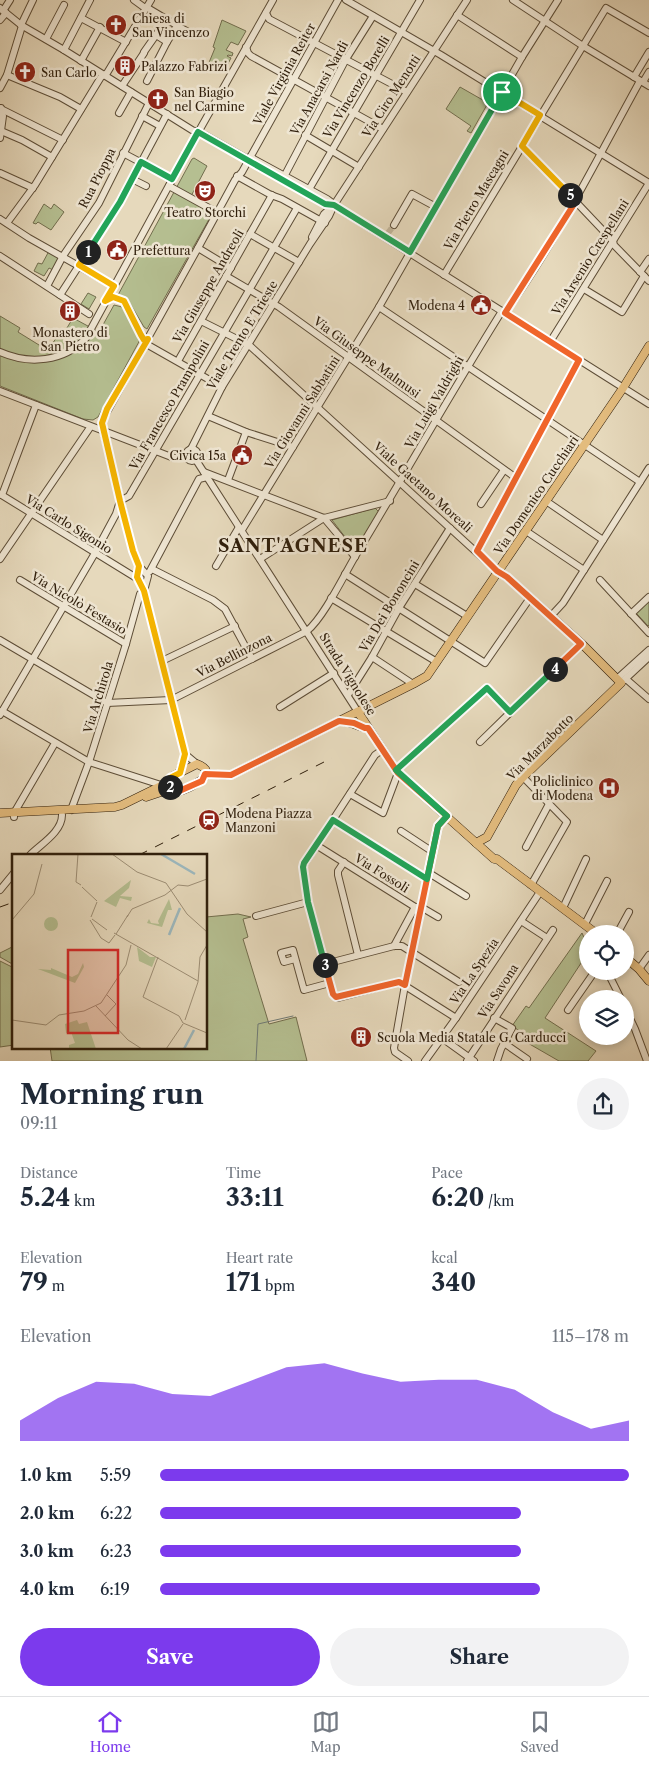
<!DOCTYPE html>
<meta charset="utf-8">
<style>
:root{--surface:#fff;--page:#f2f2f3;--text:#1f2937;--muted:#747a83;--line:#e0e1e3;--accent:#7c3aed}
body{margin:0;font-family:"Libre Caslon Text",serif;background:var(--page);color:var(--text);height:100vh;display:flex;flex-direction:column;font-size:19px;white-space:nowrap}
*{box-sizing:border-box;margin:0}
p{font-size:16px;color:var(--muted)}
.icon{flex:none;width:28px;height:28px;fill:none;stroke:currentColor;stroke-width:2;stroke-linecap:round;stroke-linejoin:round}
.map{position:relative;height:1061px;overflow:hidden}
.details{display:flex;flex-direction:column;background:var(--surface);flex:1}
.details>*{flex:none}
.controls{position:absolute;left:579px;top:925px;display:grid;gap:10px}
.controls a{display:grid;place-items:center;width:55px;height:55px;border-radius:50%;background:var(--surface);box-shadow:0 2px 8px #0003;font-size:25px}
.pin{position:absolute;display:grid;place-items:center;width:42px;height:42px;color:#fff;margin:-21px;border:2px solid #fff;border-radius:50%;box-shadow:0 1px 5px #0007}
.km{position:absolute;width:25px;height:25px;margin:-12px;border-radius:50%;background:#222;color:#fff;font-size:14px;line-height:25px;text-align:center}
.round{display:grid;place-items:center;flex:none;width:52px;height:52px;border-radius:26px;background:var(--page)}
.summary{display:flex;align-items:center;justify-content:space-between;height:85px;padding:0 20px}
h1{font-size:28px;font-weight:700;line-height:38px}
.stats{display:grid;grid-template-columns:repeat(3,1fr);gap:8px;height:85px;padding:5px 20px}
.stats div{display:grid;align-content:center}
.stats b{font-size:25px;font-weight:700}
.stats small{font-size:14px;font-weight:400}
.stats p{font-size:14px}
.chart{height:140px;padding:10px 20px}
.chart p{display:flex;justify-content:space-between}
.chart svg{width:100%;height:90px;margin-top:5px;fill:var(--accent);opacity:.7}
.button{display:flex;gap:10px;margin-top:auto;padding:10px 20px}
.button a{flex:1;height:58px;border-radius:30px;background:var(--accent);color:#fff;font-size:20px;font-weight:700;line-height:58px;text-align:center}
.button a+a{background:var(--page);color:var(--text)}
ul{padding:0 20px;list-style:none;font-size:16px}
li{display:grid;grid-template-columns:80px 60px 1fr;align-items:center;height:38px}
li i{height:12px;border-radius:6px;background:var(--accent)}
.dock{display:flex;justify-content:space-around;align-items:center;height:70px;border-top:1px solid var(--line);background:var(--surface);font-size:14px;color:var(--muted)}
.dock a{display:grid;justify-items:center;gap:2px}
.dock .on{color:var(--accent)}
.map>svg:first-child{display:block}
.green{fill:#b5bf91;stroke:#726e4e}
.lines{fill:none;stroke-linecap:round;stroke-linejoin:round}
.stream{stroke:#707a76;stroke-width:1}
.minor-tunnel{stroke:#c1b499;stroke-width:6;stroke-dasharray:6 3;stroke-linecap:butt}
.minor-casing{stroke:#5d4d37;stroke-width:8}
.major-casing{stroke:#2f1e0b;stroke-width:9}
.minor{stroke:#efe6d3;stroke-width:6}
.major{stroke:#e3bc7e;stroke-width:8}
.rail{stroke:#2f1e0b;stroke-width:1;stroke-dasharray:9 9;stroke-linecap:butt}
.split-1-casing{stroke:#fff;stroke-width:10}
.split-2-casing{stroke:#fff;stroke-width:10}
.split-3-casing{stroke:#fff;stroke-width:10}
.split-4-casing{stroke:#fff;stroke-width:10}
.split-5-casing{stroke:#fff;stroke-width:10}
.split-6-casing{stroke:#fff;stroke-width:10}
.split-1{stroke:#22a559;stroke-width:6}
.split-2{stroke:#f5b400;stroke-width:6}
.split-3{stroke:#f0652b;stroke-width:6}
.split-4{stroke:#22a559;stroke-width:6}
.split-5{stroke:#f0652b;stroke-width:6}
.split-6{stroke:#f5b400;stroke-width:6}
.labels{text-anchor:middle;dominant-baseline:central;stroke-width:5;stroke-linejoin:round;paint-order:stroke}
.poi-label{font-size:12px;fill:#2f1e0b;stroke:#efe6d3;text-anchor:start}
.street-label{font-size:12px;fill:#2f1e0b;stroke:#efe6d3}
.district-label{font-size:18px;font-weight:bold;letter-spacing:1px;fill:#2f1e0b;stroke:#efe6d3}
.inset-river{fill:none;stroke:#9cb7bd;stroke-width:2.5}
.inset-road{fill:none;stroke:#9d8e75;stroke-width:1}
.view{fill:#d62828;fill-opacity:0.15;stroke:#d62828;stroke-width:2.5}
.inset-edge{fill:none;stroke:#2f1e0b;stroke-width:2.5}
</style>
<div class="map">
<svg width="649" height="1061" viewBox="0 0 649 1061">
<rect width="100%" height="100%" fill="#e6d9bc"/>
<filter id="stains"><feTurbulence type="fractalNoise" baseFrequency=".004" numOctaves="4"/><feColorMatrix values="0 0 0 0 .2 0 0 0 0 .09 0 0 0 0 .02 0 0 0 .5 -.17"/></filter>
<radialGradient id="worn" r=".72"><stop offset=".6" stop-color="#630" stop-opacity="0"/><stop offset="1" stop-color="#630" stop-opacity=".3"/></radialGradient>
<g class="green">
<polygon points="222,20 246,31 238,45 231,42 226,50 233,53 232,56 228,55 227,56 231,58 224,71 220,69 219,71 208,65 215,48 213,47"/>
<polygon points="460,87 488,103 471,133 467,131 471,126 446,109"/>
<polygon points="194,158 207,166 190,198 212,212 212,214 147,329 144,327 128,300 118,295 192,159"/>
<polygon points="44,204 51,209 54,204 64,212 51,230 38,222 36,224 33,223"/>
<polygon points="49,251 60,257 53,270 49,268 44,276 34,271 38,263 42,264"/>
<polygon points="88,293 96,297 89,309 81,304"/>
<polygon points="114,305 122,307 138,335 141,338 98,417 93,420 83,419 0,386 0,316 20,328 18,332 39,345 41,342 50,347 59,334 62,336 73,318 99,332"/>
<polygon points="375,508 379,512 355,550 332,520"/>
<polygon points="649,600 649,625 648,626 636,613"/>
<polygon points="238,914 251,917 243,919 248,937 243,939 269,1024 296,1017 307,1061 52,1061 50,1047 206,1047 206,917"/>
<polygon points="582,933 587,944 587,954 545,1018 596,1051 588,1061 559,1061 526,1042 529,1037 512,1026 526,1006 529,1008"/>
<polygon points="14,946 14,965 0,957 0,953"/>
<polygon points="0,961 14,968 14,1045 0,1047"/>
</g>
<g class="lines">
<polyline class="stream" points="256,1061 258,1024 293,1016"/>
<polyline class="minor-tunnel" points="388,233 394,225"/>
<g class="minor-casing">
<g id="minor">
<polyline points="134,0 145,8"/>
<polyline points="346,0 441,55 649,183"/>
<polyline points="513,0 583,46 649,86"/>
<polyline points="146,7 188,32"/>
<polyline points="0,8 21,25 64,50 192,130 205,135 251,161"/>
<polyline points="3,11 10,0"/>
<polyline points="266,13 269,19 407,92"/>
<polyline points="457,15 522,57"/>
<polyline points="81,18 126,42"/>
<polyline points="166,19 156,35 167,42 177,26"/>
<polyline points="0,20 6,13"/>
<polyline points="21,25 33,0"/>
<polyline points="46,39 64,5"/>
<polyline points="246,47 248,53 251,56 383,129"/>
<polyline points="64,50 90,0"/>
<polyline points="144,52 156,35"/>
<polyline points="81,61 100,27"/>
<polyline points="7,75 60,97 81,109"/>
<polyline points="634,77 649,52"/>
<polyline points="147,81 167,42"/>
<polyline points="643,82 649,72"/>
<polyline points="122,86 144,53"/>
<polyline points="0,88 7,75 22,26"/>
<polyline points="1,109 63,140"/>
<polyline points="119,113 131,92"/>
<polyline points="142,116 160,126"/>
<polyline points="1,131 22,140 52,157"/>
<polyline points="305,135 359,167"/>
<polyline points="0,138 3,116 1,108"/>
<polyline points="522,145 613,241 614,245 649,281"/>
<polyline points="123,153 172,179"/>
<polyline points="250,157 327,199 343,211 649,404"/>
<polyline points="0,173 33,188"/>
<polyline points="286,173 346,59 373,16"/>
<polyline points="273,174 325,203 332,205"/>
<polyline points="237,176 271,195 282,199 325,223"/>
<polyline points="132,179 146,186"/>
<polyline points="169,186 218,213"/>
<polyline points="311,186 420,0"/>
<polyline points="0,219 29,238 114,286"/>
<polyline points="7,223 35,185 101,77 107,73 151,0"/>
<polyline points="394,225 412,194 436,207"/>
<polyline points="250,234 299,262"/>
<polyline points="312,237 324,214 333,206"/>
<polyline points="198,248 231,268"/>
<polyline points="0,256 89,314"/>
<polyline points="640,272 649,259"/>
<polyline points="444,275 606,8 649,33"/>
<polyline points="226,276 279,307 516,478"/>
<polyline points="47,286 63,256 99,203 149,103"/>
<polyline points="584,289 622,312 644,276"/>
<polyline points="60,295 120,202 167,114"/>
<polyline points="106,301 113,297 124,301 141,335 145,340 147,339"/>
<polyline points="379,307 640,482"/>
<path d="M 505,313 C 557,240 597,159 640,81"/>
<polyline points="201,321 249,345 497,571"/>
<polyline points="148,339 148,345 222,387"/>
<polyline points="550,342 649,183"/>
<path d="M 0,352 C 29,365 64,362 86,338 L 191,145 L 273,0"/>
<polyline points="178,361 272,195"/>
<polyline points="0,391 174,458 187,458"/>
<polyline points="208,416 246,432 293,447"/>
<polyline points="191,449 222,387 310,244 329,216 334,205 467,0"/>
<circle cx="192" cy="455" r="6"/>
<polyline points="196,460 358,712"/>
<polyline points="204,472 324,518"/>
<polyline points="228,480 246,432"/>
<polyline points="0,494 138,579"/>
<polyline points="2,495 36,405"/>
<polyline points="546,501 603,540"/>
<polyline points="481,504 504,470"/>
<polyline points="242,530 379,307 522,57 558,0"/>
<polyline points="526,531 584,570"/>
<polyline points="340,537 324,518 390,501"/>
<polyline points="344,543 355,557"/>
<polyline points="477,551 579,360"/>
<polyline points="0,559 89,429"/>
<polyline points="260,559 324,518"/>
<polyline points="139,566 137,577 144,591 185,754 179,773"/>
<polyline points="216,566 239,527"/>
<polyline points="152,569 213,600 225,609 252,659"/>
<polyline points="150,571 199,479 207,477"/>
<polyline points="345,574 485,663 530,598"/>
<polyline points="20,580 126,644"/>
<polyline points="600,580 649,633"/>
<polyline points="415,584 467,616"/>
<polyline points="144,591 148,576 139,566 133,551 103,430 103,419 198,248 235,180 242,172 338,0"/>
<polyline points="331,598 437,662"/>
<polyline points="631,614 649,597"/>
<polyline points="551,616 563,603 649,468"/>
<path d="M 0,640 L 107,703 L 171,700 L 307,631 C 324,617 344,575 356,555 C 405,474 452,391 502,311"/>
<polyline points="372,657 413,684"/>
<polyline points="162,661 235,626"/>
<polyline points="618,678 649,650"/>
<polyline points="626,679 649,699"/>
<polyline points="621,683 649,657"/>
<polyline points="348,695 372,657 399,608 450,528"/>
<polyline points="280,707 334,673"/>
<polyline points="2,711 89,762 161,785"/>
<polyline points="0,715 95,553 116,514 120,501 129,496 297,208"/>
<polyline points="480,742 581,643"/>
<polyline points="382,750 375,755 303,866 308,902 333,994 338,998 399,982 456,1018"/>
<polyline points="185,754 197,764"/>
<polyline points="396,770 487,688 510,712"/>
<polyline points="523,777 567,822 531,885"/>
<polyline points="350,794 383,813 398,773"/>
<polyline points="71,810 89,762 126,644 140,594 144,591"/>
<polyline points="14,817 14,813 55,743"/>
<polyline points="333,820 427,879"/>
<polyline points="401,831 433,852"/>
<polyline points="316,845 415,907 421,907 438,917"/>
<polyline points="526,847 549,804"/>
<path d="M 30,855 C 41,844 62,832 62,815"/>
<polyline points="344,862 338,871 338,875 358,955"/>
<polyline points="429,873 466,896"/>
<polyline points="0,890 14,873"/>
<polyline points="563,908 586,859"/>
<polyline points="256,916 308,902"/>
<polyline points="521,921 547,938"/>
<polyline points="585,924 607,881"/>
<polyline points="617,934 629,912"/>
<polyline points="394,946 415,907"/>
<polyline points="295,959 284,962 281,953 293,950 304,990 330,983"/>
<polyline points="325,964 394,946 402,946 459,982"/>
<polyline points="639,969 649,955"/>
<polyline points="607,971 621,999"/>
<polyline points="625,1008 635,1029 647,1061"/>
<polyline points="568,1010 595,971"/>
<polyline points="494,1018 512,1028 501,1049 497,1061"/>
<polyline points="442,1038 474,1061"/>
<polyline points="504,1043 527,1059"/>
<polyline points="408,1061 395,1052 394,1048 405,985 438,826 447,816"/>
<polyline points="425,1061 456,1018 540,892"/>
<polyline points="467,1061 553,930"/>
</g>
</g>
<g class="major-casing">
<g id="major">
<polyline points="358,712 398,773 494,859 497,859 597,934"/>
<path d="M 341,721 C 353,722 360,728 368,728"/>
<polyline points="205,774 231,775 413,684 427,676 623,388 649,346"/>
<polyline points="146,797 170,789"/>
<path d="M 0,813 L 115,807 L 122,805 L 169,782 L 173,776 L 197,764 C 223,774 187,789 177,792 L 172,790 L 169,782"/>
<polyline points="476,843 487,837 516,785 523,777 621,683 581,643 507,577 497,571"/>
<polyline points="625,957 639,969 649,981"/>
</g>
</g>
<use href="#minor" class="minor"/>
<use href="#major" class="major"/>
<g class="rail">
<polyline points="139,855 332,758"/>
<polyline points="0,907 14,902"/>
</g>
</g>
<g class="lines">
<g class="split-1-casing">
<polyline id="split-1" points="88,252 120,202 141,162 172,179 198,132 325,204 334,205 410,252 502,92"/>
</g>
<g class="split-2-casing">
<polyline id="split-2" points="88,252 79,265 114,286 105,301 113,297 124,301 141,335 144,340 148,339 107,409 102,423 120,501 133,551 139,566 137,577 144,591 185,754 180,773 170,778 170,787"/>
</g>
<g class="split-3-casing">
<polyline id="split-3" points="170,787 174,792 177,792 202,781 205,774 231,775 339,721 354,723 365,728 368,728 398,773 447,816 438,826 405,985 399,982 336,997 333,994 325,965"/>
</g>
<g class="split-4-casing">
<polyline id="split-4" points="325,965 308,902 303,867 304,863 333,820 427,879 438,826 447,816 396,770 487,688 510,712 555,669"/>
</g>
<g class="split-5-casing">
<polyline id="split-5" points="555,669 581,644 507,577 497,571 477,551 579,360 505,313 576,201 570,195"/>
</g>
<g class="split-6-casing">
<polyline id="split-6" points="502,92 540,115 522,146 570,195"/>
</g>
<use href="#split-1" class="split-1"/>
<use href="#split-2" class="split-2"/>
<use href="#split-3" class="split-3"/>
<use href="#split-4" class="split-4"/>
<use href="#split-5" class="split-5"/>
<use href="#split-6" class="split-6"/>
</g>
<defs>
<g id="church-disc" transform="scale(1.125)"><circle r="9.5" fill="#8f2418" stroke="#efe6d3"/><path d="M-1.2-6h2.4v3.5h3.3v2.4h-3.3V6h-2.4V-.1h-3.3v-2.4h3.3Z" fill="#fff"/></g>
<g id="building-disc" transform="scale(1.125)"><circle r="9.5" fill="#8f2418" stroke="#efe6d3"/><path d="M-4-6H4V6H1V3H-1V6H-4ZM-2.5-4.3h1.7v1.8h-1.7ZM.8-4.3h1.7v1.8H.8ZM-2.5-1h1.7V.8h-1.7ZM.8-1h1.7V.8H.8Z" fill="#fff"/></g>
<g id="theatre-disc" transform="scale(1.125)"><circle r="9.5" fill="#8f2418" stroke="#efe6d3"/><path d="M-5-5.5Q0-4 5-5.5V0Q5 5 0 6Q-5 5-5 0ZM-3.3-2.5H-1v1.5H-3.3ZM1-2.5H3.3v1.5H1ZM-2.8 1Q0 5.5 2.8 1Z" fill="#fff"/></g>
<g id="civic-disc" transform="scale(1.125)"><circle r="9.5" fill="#8f2418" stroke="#efe6d3"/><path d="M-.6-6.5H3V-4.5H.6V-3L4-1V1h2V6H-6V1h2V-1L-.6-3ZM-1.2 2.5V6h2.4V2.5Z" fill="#fff"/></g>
<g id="hospital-disc" transform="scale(1.125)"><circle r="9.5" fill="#8f2418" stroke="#efe6d3"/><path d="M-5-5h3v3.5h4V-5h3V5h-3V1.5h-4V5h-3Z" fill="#fff"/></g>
<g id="station-disc" transform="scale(1.125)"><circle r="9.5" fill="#8f2418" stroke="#efe6d3"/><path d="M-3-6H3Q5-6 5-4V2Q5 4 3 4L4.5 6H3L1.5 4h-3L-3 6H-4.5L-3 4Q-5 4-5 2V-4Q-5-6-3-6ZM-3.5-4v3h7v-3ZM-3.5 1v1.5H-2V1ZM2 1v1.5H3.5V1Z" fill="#fff"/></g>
</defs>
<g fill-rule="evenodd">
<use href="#church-disc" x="116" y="25"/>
<use href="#building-disc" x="125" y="66"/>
<use href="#church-disc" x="25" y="72"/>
<use href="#church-disc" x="158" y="99"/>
<use href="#theatre-disc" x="205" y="191"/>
<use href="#civic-disc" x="117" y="250"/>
<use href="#civic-disc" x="481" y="305"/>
<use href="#building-disc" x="70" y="311"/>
<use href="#civic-disc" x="242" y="455"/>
<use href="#hospital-disc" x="609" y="788"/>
<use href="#station-disc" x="209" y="820"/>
<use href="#building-disc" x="361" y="1037"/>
</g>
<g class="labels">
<g class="poi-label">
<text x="132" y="18">Chiesa di<tspan x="132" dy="14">San Vincenzo</tspan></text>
<text x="141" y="66">Palazzo Fabrizi</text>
<text x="41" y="72">San Carlo</text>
<text x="174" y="92">San Biagio<tspan x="174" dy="14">nel Carmine</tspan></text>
<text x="205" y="212" text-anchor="middle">Teatro Storchi</text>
<text x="133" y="250">Prefettura</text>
<text x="465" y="305" text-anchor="end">Modena 4</text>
<text x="70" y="332" text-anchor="middle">Monastero di<tspan x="70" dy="14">San Pietro</tspan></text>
<text x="226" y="455" text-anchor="end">Civica 15a</text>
<text x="593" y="781" text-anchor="end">Policlinico<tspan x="593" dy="14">di Modena</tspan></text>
<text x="225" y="813">Modena Piazza<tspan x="225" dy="14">Manzoni</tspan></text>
<text x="377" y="1037">Scuola Media Statale G. Carducci</text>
</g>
<g class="street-label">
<text transform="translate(284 74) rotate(-61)">Viale Virginia Reiter</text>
<text transform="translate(356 87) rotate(-59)">Via Vincenzo Borelli</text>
<text transform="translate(319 88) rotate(-61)">Via Anacarsi Nardi</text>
<text transform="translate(391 96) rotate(-57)">Via Ciro Menotti</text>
<text transform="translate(97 178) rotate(-63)">Rua Pioppa</text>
<text transform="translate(476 200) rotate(-59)">Via Pietro Mascagni</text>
<text transform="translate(590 257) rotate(-58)">Via Arsenio Crespellani</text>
<text transform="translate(208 286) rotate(-60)">Via Giuseppe Andreoli</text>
<text transform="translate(242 335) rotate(-59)">Viale Trento E Trieste</text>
<text transform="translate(367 357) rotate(36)">Via Giuseppe Malmusi</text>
<text transform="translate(434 402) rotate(-60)">Via Luigi Valdrighi</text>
<text transform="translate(169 405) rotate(-60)">Via Francesco Prampolini</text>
<text transform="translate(302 412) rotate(-58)">Via Giovanni Sabbatini</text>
<text transform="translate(423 487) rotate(42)">Viale Gaetano Moreali</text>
<text transform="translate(536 495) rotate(-56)">Via Domenico Cucchiari</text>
<text transform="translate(69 524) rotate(32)">Via Carlo Sigonio</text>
<text transform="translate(79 603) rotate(31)">Via Nicolò Festasio</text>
<text transform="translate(389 606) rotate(-59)">Via Dei Bononcini</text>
<text transform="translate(234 655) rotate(-27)">Via Bellinzona</text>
<text transform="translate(348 674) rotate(58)">Strada Vignolese</text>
<text transform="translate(98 697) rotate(-73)">Via Archirola</text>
<text transform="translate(540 747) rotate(-45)">Via Marzabotto</text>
<text transform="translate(382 873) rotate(32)">Via Fossoli</text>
<text transform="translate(474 971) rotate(-56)">Via La Spezia</text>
<text transform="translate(498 991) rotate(-57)">Via Savona</text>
</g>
<g class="district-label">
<text x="293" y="546">SANT'AGNESE</text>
</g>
</g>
<g transform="translate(12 854)">
<rect width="195" height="195" fill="#e6d9bc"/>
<path d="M 119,26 L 117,34 L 108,42 L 120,43 L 119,47 L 108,44 L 104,53 L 92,47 ZM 157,45 L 160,56 L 156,56 L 150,73 L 135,69 L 137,65 L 139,69 L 147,70 L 146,67 ZM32 70a7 7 0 1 1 14 0a7 7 0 1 1-14 0ZM 125,93 L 138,103 L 144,103 L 140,113 L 127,107 ZM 71,109 L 72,113 L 63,129 L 26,115 L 39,116 L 39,114 L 60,123 L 66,120 ZM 65,166 L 67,170 L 75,168 L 84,195 L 57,195 L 57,191 L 63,189 L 59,178 L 54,179 L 53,170 Z" fill="#b5bf91"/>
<path class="inset-river" d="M 149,0 L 183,20M 157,81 L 168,54M 172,195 L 182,176"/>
<path class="inset-road" d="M 66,0 L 64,28 L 69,31M 100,0 L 125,18 L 154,29 L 175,60 L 195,78M 70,33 L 85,47M 79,63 L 85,48M 115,63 L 120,55 L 153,41 L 166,31 L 176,32 L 195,25M 80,65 L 95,76M 0,66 L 22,40 L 30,10M 78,66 L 89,84 L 97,89 L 103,81M 102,79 L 186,127M 104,80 L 116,61M 146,103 L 131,143 L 167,162 L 171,169 L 195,179M 84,152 L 116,186 L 130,195M 72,157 L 89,149 L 114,111 L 119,91M 93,162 L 104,150 L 95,141M 0,166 L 34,171 L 47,161 L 72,157M 173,166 L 186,128 L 188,103 L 195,91M 154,195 L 171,170"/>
<path class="view" d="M 56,96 L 106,96 L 106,179 L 56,179 Z"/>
<rect width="195" height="195" class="inset-edge"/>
</g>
<rect width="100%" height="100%" filter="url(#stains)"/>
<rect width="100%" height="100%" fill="url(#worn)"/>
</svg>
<div class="controls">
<a><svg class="icon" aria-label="locate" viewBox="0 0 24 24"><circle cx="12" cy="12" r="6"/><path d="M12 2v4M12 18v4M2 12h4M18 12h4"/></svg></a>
<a><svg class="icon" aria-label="layers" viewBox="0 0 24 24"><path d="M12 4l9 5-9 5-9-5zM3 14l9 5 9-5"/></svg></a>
</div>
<div class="pin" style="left:502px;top:92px;background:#1e9e55"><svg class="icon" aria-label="arrive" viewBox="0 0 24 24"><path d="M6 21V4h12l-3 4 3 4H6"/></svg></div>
<b class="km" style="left:88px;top:252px">1</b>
<b class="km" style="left:170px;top:787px">2</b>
<b class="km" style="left:325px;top:965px">3</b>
<b class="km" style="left:555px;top:669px">4</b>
<b class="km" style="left:570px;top:195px">5</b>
</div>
<section class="details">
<div class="summary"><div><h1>Morning run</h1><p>09:11</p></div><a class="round"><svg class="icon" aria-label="share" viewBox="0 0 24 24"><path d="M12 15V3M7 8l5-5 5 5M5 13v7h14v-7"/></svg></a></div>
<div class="stats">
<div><p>Distance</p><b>5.24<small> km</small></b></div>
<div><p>Time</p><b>33:11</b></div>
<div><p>Pace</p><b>6:20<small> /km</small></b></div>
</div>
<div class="stats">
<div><p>Elevation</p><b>79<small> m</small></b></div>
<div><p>Heart rate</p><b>171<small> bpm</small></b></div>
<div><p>kcal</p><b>340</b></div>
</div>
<div class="chart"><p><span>Elevation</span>115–178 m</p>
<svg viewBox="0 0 160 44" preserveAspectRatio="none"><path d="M0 44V34L10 23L20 15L30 16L40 21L50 22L60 15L70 8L80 6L90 11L100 15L110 14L120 14L130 19L140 30L150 38L160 34V44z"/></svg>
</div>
<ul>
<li><b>1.0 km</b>5:59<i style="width:100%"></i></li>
<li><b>2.0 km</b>6:22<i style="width:77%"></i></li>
<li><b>3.0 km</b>6:23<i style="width:77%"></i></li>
<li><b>4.0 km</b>6:19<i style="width:81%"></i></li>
</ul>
<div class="button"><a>Save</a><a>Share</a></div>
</section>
<nav class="dock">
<a class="on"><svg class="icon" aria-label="home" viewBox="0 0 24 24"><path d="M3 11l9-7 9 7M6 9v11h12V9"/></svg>Home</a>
<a><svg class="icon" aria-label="map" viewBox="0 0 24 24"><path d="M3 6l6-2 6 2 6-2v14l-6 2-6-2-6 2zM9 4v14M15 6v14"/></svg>Map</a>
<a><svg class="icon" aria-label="saved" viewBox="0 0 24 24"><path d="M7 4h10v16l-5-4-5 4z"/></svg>Saved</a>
</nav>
